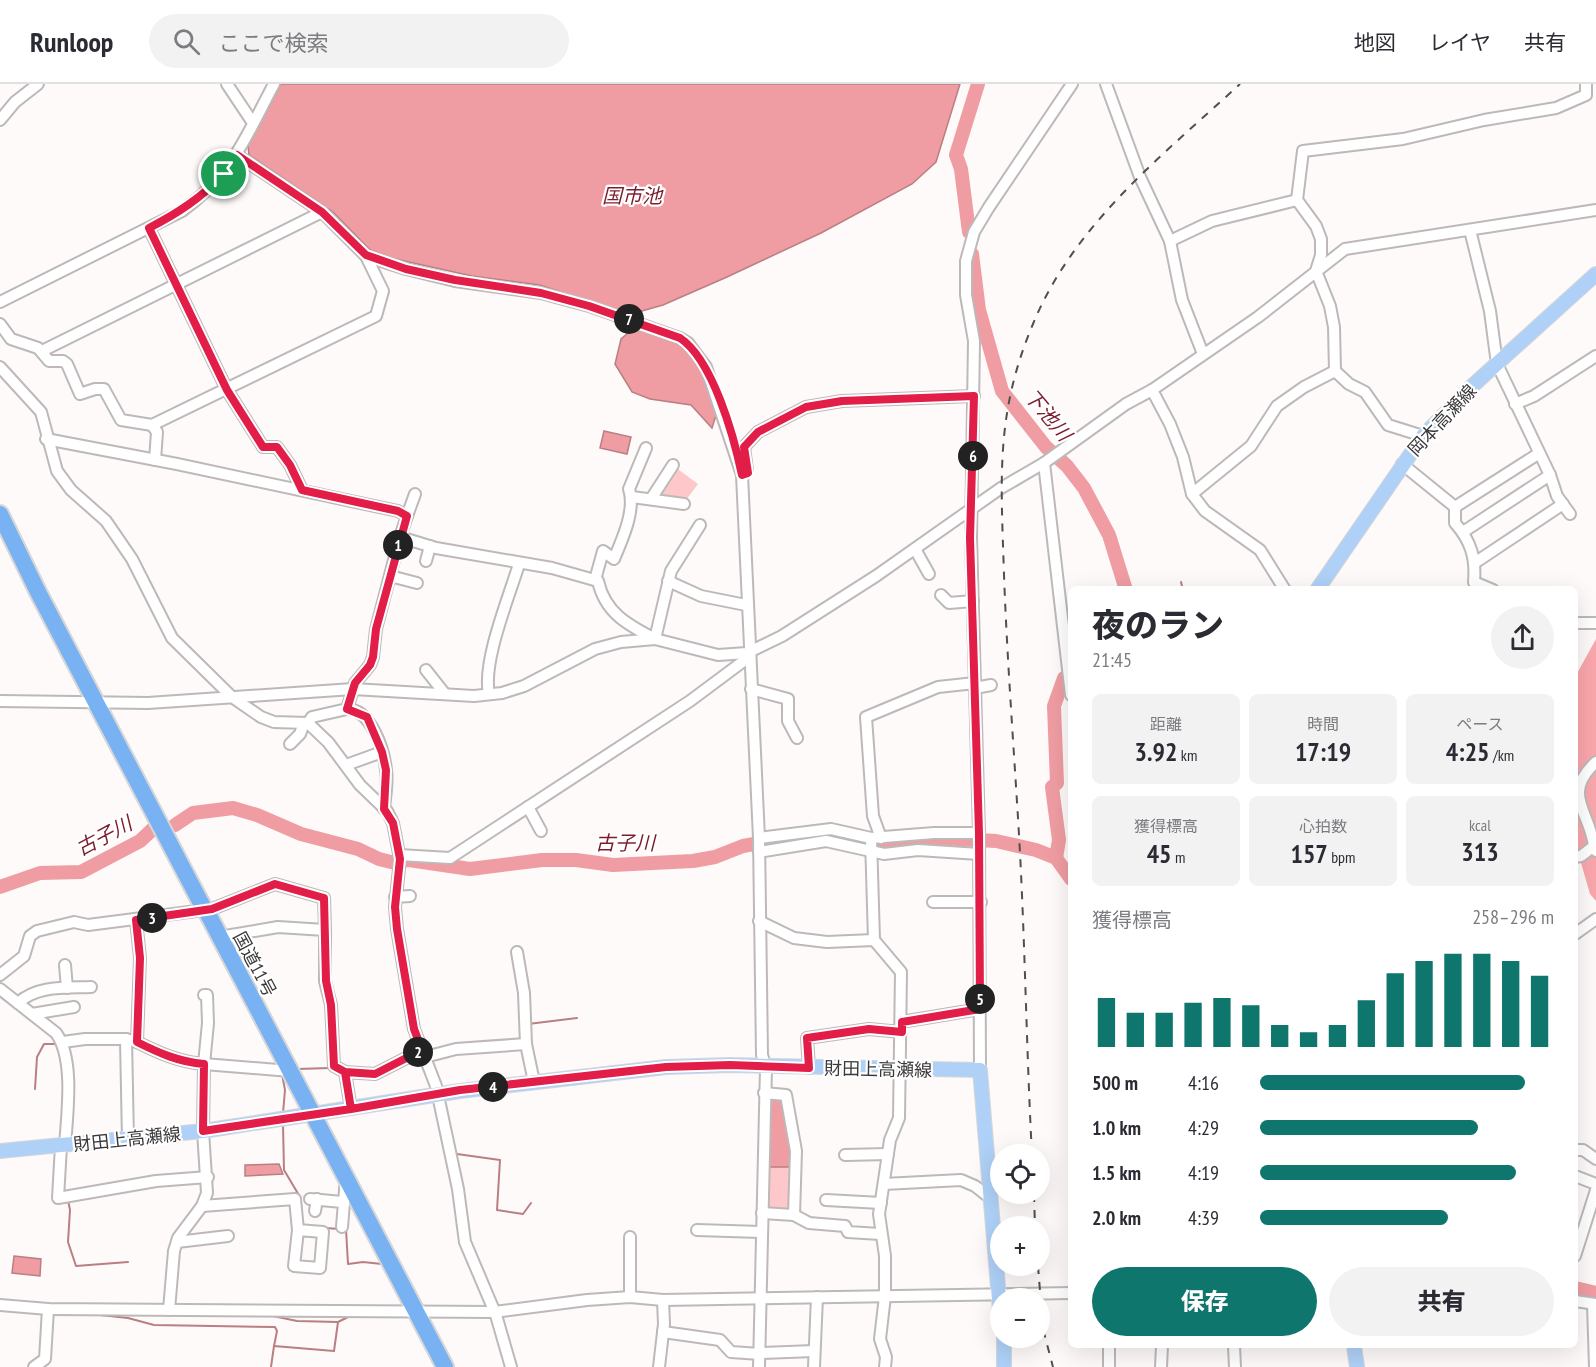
<!DOCTYPE html>
<html lang="ja">
<meta charset="utf-8">
<style>
:root{--surface:#fff;--page:#f2f2f3;--text:#2b2b33;--muted:#7c7c81;--line:#e1e1e2;--accent:#0f766e}
body{margin:0;font-family:"PT Sans Narrow","Noto Sans JP",sans-serif;background:var(--page);color:var(--text);height:100vh;display:flex;flex-direction:column;font-size:22px;white-space:nowrap}
*{box-sizing:border-box;margin:0}
p{font-size:20px;color:var(--muted)}
.icon{flex:none;width:33px;height:33px;fill:none;stroke:currentColor;stroke-width:2;stroke-linecap:round;stroke-linejoin:round}
.map{position:relative;flex:1;overflow:hidden}
.sheet{position:absolute;left:1068px;top:502px;width:510px;height:762px;display:flex;flex-direction:column;background:var(--surface);border-radius:9px;box-shadow:0 6px 24px #0002}
.sheet>*{flex:none}
.tools{position:absolute;left:990px;top:1060px;display:grid;gap:12px}
.tools a{display:grid;place-items:center;width:60px;height:60px;border-radius:50%;background:var(--surface);box-shadow:0 6px 24px #0002;font-size:30px}
.pin{position:absolute;display:grid;place-items:center;width:51px;height:51px;color:#fff;margin:-26px;border:3px solid #fff;border-radius:50%;box-shadow:0 2px 6px #0007}
.km{position:absolute;width:30px;height:30px;margin:-15px;border-radius:50%;background:#222;color:#fff;font-size:16px;line-height:30px;text-align:center}
.round{display:grid;place-items:center;flex:none;width:63px;height:63px;border-radius:32px;background:var(--page)}
.overview{display:flex;align-items:center;justify-content:space-between;height:102px;padding:0 24px}
h1{font-size:33px;font-weight:800;line-height:45px}
.figures{display:grid;grid-template-columns:repeat(3,1fr);gap:9px;height:102px;padding:6px 24px}
.figures div{display:grid;align-content:center;border-radius:9px;background:var(--page);text-align:center}
.figures b{font-size:26px;font-weight:800}
.figures small{font-size:16px;font-weight:400}
.figures p{font-size:16px}
.chart{height:168px;padding:12px 24px}
.chart p{display:flex;justify-content:space-between}
.chart svg{width:100%;height:108px;margin-top:6px;stroke:var(--accent);stroke-width:6}
.action{display:flex;gap:12px;margin-top:auto;padding:12px 24px}
.action a{flex:1;height:69px;border-radius:36px;background:var(--accent);color:#fff;font-size:24px;font-weight:800;line-height:69px;text-align:center}
.action a+a{background:var(--page);color:var(--text)}
ul{padding:0 24px;list-style:none;font-size:20px}
li{display:grid;grid-template-columns:96px 72px 1fr;align-items:center;height:45px}
li i{height:15px;border-radius:8px;background:var(--accent)}
header{display:flex;align-items:center;gap:36px;box-sizing:border-box;height:84px;padding:0 30px;background:var(--surface);border-bottom:2px solid var(--line)}
header strong{font-size:28px}
nav{display:flex;gap:33px;margin-inline-start:auto;font-size:21px}
.search{width:420px;height:54px;background:var(--page);display:flex;align-items:center;gap:15px;box-sizing:border-box;padding:0 21px;border-radius:33px;color:var(--muted);font-size:22px}
.map>svg:first-child{display:block}
.green{fill:#fec7c9}
.forest{fill:#faa7ac}
.water{fill:#ef9da2;stroke:#b97f82;stroke-width:1.5}
.lines{fill:none;stroke-linecap:round;stroke-linejoin:round}
.stream{stroke:#b97f82;stroke-width:2}
.river{stroke:#ef9da2;stroke-width:14}
.minor-casing{stroke:#beb9b9;stroke-width:14}
.major-casing{stroke:#d8d7d7;stroke-width:16}
.highway-casing{stroke:#d8d7d7;stroke-width:20}
.minor{stroke:#fff;stroke-width:10}
.major{stroke:#afd1f7;stroke-width:14}
.highway{stroke:#79b2f2;stroke-width:16}
.rail{stroke:#514e4e;stroke-width:2;stroke-dasharray:8 8;stroke-linecap:butt}
.highway-bridge-casing{stroke:#d8d7d7;stroke-width:20;stroke-linecap:butt}
.highway-bridge{stroke:#79b2f2;stroke-width:16}
.route-casing{stroke:#fff;stroke-width:12}
.route{stroke:#e11d48;stroke-width:8}
.labels{text-anchor:middle;dominant-baseline:central;stroke-width:4.5;stroke-linejoin:round;paint-order:stroke}
.street-label{font-size:18px;fill:#3a3838;stroke:#fff}
.water-label{font-size:20px;font-style:italic;fill:#7c1d2e;stroke:#fff}
</style>
<header>
<strong>Runloop</strong>
<div class="search"><svg class="icon" aria-label="search" viewBox="0 0 24 24"><circle cx="10" cy="10" r="6"/><path d="M15 15l6 6"/></svg>ここで検索</div>
<nav><a>地図</a><a>レイヤ</a><a>共有</a></nav>
</header>
<div class="map">
<svg width="1596" height="1283" viewBox="0 0 1596 1283">
<rect width="100%" height="100%" fill="#fefafa"/>
<g class="green">
<polygon points="675,383 698,400 686,416 655,413"/>
<polygon points="767,1083 794,1083 793,1128 765,1127"/>
</g>
<polygon class="forest" points="1596,555 1596,817 1590,810 1575,758 1575,593"/>
<g class="water">
<polygon points="281,0 960,0 936,78 912,100 821,149 727,193 663,221 628,231 540,201 472,192 391,174 370,166 333,128 249,71 248,62"/>
<polygon points="635,243 684,262 699,281 718,325 712,344 691,321 650,315 632,308 615,280 621,255"/>
<polygon points="604,347 631,353 627,370 600,364"/>
<polygon points="768,1012 785,1013 794,1083 767,1083"/>
<polygon points="279,1080 283,1090 245,1092 245,1081"/>
<polygon points="14,1172 41,1175 40,1192 12,1189"/>
</g>
<g class="lines">
<g class="stream">
<polyline points="1181,498 1183,506"/>
<polyline points="528,940 577,934"/>
<polyline points="297,985 330,984"/>
<polyline points="282,990 285,1006 283,1029"/>
<polyline points="35,1005 37,973 44,960 57,960"/>
<polyline points="283,1041 284,1086 300,1113 301,1129"/>
<polyline points="457,1070 500,1076 497,1126 523,1130 531,1119"/>
<polyline points="68,1116 70,1126 68,1158 76,1182 128,1178"/>
<polyline points="73,1116 97,1112"/>
<polyline points="325,1144 340,1145"/>
<polyline points="346,1145 348,1180 363,1178 382,1180"/>
<polyline points="91,1230 128,1234 154,1241 275,1243 277,1247 274,1262"/>
<polyline points="273,1232 297,1237 338,1238"/>
<polyline points="482,1233 494,1234"/>
<polyline points="271,1283 274,1262 334,1267 338,1238 350,1232"/>
</g>
<g class="river">
<polyline points="969,148 961,85 956,71 978,0"/>
<polyline points="972,170 979,226 1002,307 1046,363 1067,382 1084,404 1109,451 1126,506"/>
<polyline points="175,741 193,729 233,724 257,731 301,750 358,765 379,775 391,778 409,776 470,785 542,776 576,776 613,781 693,777 715,773 743,762 770,757"/>
<polyline points="798,754 836,752 863,760 884,761 938,754 996,757 1036,766 1056,774 1071,795"/>
<polyline points="1056,774 1059,756 1052,703 1057,699 1054,622 1064,594"/>
<polyline points="0,803 40,789 81,788 140,757 154,744"/>
<polyline points="1575,1204 1596,1209"/>
</g>
<g class="minor-casing">
<g id="minor">
<polyline points="227,0 253,39"/>
<polyline points="1106,0 1140,93 1170,157 1182,216 1203,270"/>
<polyline points="0,36 15,18 38,0"/>
<polyline points="149,144 227,306 263,363 277,363 290,381 302,406"/>
<polyline points="1470,146 1490,227 1497,280 1550,391 1557,412 1570,430"/>
<polyline points="1170,157 1212,137 1297,116"/>
<polyline points="366,172 406,185 455,197 541,209 589,222 680,254 688,259 706,283 742,391 759,754 762,971 766,984 759,1283"/>
<path d="M 0,218 L 182,127 C 233,90 245,54 274,0"/>
<polyline points="0,240 11,255 38,264 49,277 63,277 67,280 80,310 95,305 104,305 121,336 152,341 376,232 383,207 366,172 322,128 237,71"/>
<polyline points="42,267 322,128"/>
<polyline points="0,283 41,328 57,387 71,406 106,437 132,475 172,554 232,613 261,633 274,638 308,639 328,658 360,701 387,727 393,739 400,775 395,823 397,845 414,945 436,1002 458,1105 465,1158 496,1231 511,1283"/>
<polyline points="1152,306 1170,340 1183,373 1192,410 1205,427 1260,466 1285,506"/>
<polyline points="1515,320 1534,312 1596,272"/>
<polyline points="152,341 157,348 155,376"/>
<polyline points="1423,352 1388,341 1365,308 1349,300 1335,287 1334,243 1330,222 1316,187 1321,171 1321,155 1316,142 1297,116 1303,67 1403,55 1484,36 1556,24 1586,11 1586,0"/>
<path d="M 46,355 L 177,380 L 398,427 L 407,432 L 400,453 L 436,464 L 552,484 L 598,497 C 605,529 628,541 655,555 L 671,487 L 700,441"/>
<polyline points="1044,379 1071,611"/>
<path d="M 1402,380 L 1455,423 L 1455,439 C 1471,457 1476,474 1474,498 L 1493,506"/>
<polyline points="747,386 744,363 758,348 806,323 842,317 974,312"/>
<polyline points="1192,410 1251,362 1277,322 1304,303 1335,287"/>
<polyline points="632,413 684,420"/>
<polyline points="651,415 673,381"/>
<polyline points="1455,423 1538,370"/>
<polyline points="407,432 415,410"/>
<polyline points="1463,448 1550,391"/>
<polyline points="915,465 929,490"/>
<polyline points="426,477 430,462"/>
<polyline points="1476,478 1563,420"/>
<polyline points="390,492 417,499"/>
<path d="M 595,496 L 603,467 L 614,475 C 622,456 636,426 629,405 L 646,364"/>
<polyline points="668,497 701,512 746,521"/>
<polyline points="941,511 949,519 973,517"/>
<polyline points="1575,539 1596,539"/>
<polyline points="426,586 445,610"/>
<polyline points="975,604 991,601"/>
<polyline points="751,605 788,615 788,637 797,654"/>
<path d="M 489,610 C 482,578 509,513 519,480"/>
<polyline points="0,617 148,619 353,605 474,612 502,609 524,602 595,565 621,558 655,555 718,571 747,569 782,552 876,492 1001,404 1044,379 1126,320 1152,306 1258,233 1345,165 1596,126"/>
<path d="M 347,625 C 371,625 384,666 386,686 C 388,698 385,712 384,725"/>
<polyline points="308,639 312,633 347,625 355,599 370,581 373,573 376,545 400,453"/>
<polyline points="290,660 300,650 304,639"/>
<polyline points="346,681 382,668"/>
<polyline points="528,723 541,747"/>
<polyline points="759,754 831,745 871,754 934,749 979,749"/>
<polyline points="871,754 874,856 901,888 899,1034 890,1056 879,1130 885,1172 885,1212 880,1255 886,1273 885,1283"/>
<polyline points="881,754 873,732 866,633 938,603 975,599"/>
<path d="M 1594,762 C 1590,728 1561,710 1596,678"/>
<polyline points="759,768 826,757 884,770 918,766 979,770"/>
<polyline points="399,771 450,774 690,617 749,573"/>
<polyline points="1575,773 1581,772 1594,762 1596,767"/>
<polyline points="395,813 410,812"/>
<polyline points="933,818 981,818"/>
<polyline points="759,837 794,854 827,858 874,856"/>
<polyline points="1575,850 1596,835"/>
<polyline points="219,853 278,843 325,846 325,897 331,921 334,982 345,988"/>
<polyline points="517,868 524,909 526,960 534,998"/>
<polyline points="65,881 67,904"/>
<polyline points="0,891 24,872 30,852 37,847 74,838 88,841 212,825 275,800 324,814 325,846"/>
<path d="M 0,905 L 56,949 C 75,975 67,1031 65,1062"/>
<polyline points="204,911 207,911 208,939 204,980 290,987"/>
<path d="M 18,919 C 37,901 66,904 91,903"/>
<polyline points="32,930 74,923"/>
<polyline points="901,938 980,925"/>
<polyline points="63,958 85,955 126,955"/>
<path d="M 137,958 C 159,969 179,978 204,980 L 203,1047 L 207,1109 L 202,1122 L 178,1154 L 174,1167 L 169,1226"/>
<polyline points="425,973 456,965 526,960"/>
<polyline points="809,984 807,954 869,945 901,948"/>
<polyline points="980,986 979,749 971,454 974,257 966,211 966,177 974,148 989,123 1072,0"/>
<polyline points="764,1009 786,1011 796,1067 794,1131"/>
<polyline points="351,1025 345,988 375,990 422,966"/>
<polyline points="128,1056 126,955 137,958 140,874 136,836"/>
<polyline points="61,1062 58,1114 156,1097 208,1093"/>
<polyline points="1575,1066 1583,1066 1596,1075"/>
<polyline points="845,1071 888,1070"/>
<polyline points="1575,1092 1596,1100"/>
<polyline points="884,1100 961,1096 975,1102 989,1113"/>
<polyline points="310,1115 342,1118"/>
<polyline points="826,1116 881,1119"/>
<polyline points="202,1122 295,1115 298,1146 294,1182 320,1184 323,1148 298,1146"/>
<polyline points="315,1127 317,1115"/>
<polyline points="762,1129 794,1131 809,1139 845,1142 848,1148 880,1150"/>
<polyline points="342,1143 346,1094"/>
<polyline points="697,1146 761,1148"/>
<polyline points="177,1158 228,1152"/>
<polyline points="1575,1172 1596,1106"/>
<polyline points="630,1213 630,1153"/>
<polyline points="1575,1217 1596,1220"/>
<polyline points="1593,1220 1595,1283"/>
<polyline points="0,1221 48,1225 494,1228 587,1216 630,1213 663,1216 1071,1209"/>
<polyline points="663,1248 720,1256 731,1268 760,1270"/>
<polyline points="1234,1262 1235,1283"/>
<polyline points="760,1269 814,1267"/>
<polyline points="34,1283 45,1275 48,1225"/>
<polyline points="659,1283 664,1240 663,1216"/>
<polyline points="814,1283 817,1213"/>
<polyline points="1109,1283 1109,1262"/>
<polyline points="1161,1283 1162,1262"/>
</g>
</g>
<g class="major-casing">
<g id="major">
<polyline points="1317,506 1423,352 1470,304 1596,190"/>
<polyline points="0,1067 203,1047 460,1007 666,983 730,981 980,986 1000,1227"/>
<polyline points="1004,1254 1004,1283"/>
<polyline points="1354,1262 1357,1283"/>
</g>
</g>
<g class="highway-casing">
<g id="highway">
<polyline points="0,430 38,508 202,821"/>
<polyline points="209,832 445,1283"/>
</g>
</g>
<use href="#minor" class="minor"/>
<use href="#major" class="major"/>
<use href="#highway" class="highway"/>
<g class="rail">
<path d="M 1032,1071 C 1026,959 1025,846 1018,734 C 1013,653 1007,572 1004,491 C 1001,395 995,330 1033,240 C 1074,140 1163,71 1240,0"/>
<polyline points="1034,1110 1035,1143"/>
<polyline points="1038,1182 1043,1245 1053,1283"/>
</g>
<g class="highway-bridge-casing">
<polyline id="highway-bridge" points="202,821 209,832"/>
</g>
<use href="#highway-bridge" class="highway-bridge"/>
</g>
<g class="lines">
<g class="route-casing">
<path id="route" d="M 224,90 C 201,114 178,129 149,144 L 227,306 L 263,363 L 277,363 L 290,381 L 302,406 L 398,427 L 407,432 L 376,545 L 373,573 L 370,581 L 355,599 L 347,625 L 367,633 L 382,668 L 386,686 L 384,725 L 393,739 L 400,775 L 395,823 L 397,845 L 414,945 L 422,966 L 375,990 L 345,988 L 351,1025 L 203,1047 L 204,980 C 179,978 159,969 137,958 L 140,874 L 136,836 L 212,825 L 275,800 L 324,814 L 326,897 L 331,921 L 334,982 L 345,988 L 351,1025 L 460,1006 L 666,983 L 730,981 L 809,984 L 807,954 L 869,945 L 902,948 L 902,938 L 980,925 L 979,749 L 970,454 L 974,312 L 842,317 L 806,323 L 758,348 L 744,363 L 748,389 L 742,391 C 734,353 713,276 680,254 L 589,222 L 541,209 L 455,196 L 406,185 L 366,171 L 322,128 L 237,71 L 224,90"/>
</g>
<use href="#route" class="route"/>
</g>
<g class="labels">
<g class="street-label">
<text transform="translate(1442 336) rotate(-47)">岡本高瀬線</text>
<text transform="translate(255 880) rotate(62)">国道11号</text>
<text transform="translate(878 985) rotate(1)">財田上高瀬線</text>
<text transform="translate(127 1055) rotate(-6)">財田上高瀬線</text>
</g>
<g class="water-label">
<text x="632" y="112">国市池</text>
<text transform="translate(1048 331) rotate(50)">下池川</text>
<text transform="translate(104 752) rotate(-28)">古子川</text>
<text x="625" y="759">古子川</text>
</g>
</g>
</svg>
<div class="tools">
<a><svg class="icon" aria-label="locate" viewBox="0 0 24 24"><circle cx="12" cy="12" r="6"/><path d="M12 2v4M12 18v4M2 12h4M18 12h4"/></svg></a>
<a>+</a>
<a>−</a>
</div>
<div class="pin" style="left:224px;top:90px;background:#1e9e55"><svg class="icon" aria-label="arrive" viewBox="0 0 24 24"><path d="M6 21V4h12l-3 4 3 4H6"/></svg></div>
<b class="km" style="left:398px;top:461px">1</b>
<b class="km" style="left:418px;top:968px">2</b>
<b class="km" style="left:152px;top:834px">3</b>
<b class="km" style="left:493px;top:1003px">4</b>
<b class="km" style="left:980px;top:915px">5</b>
<b class="km" style="left:973px;top:372px">6</b>
<b class="km" style="left:629px;top:235px">7</b>
<section class="sheet">
<div class="overview"><div><h1>夜のラン</h1><p>21:45</p></div><a class="round"><svg class="icon" aria-label="share" viewBox="0 0 24 24"><path d="M12 15V3M7 8l5-5 5 5M5 13v7h14v-7"/></svg></a></div>
<div class="figures">
<div><p>距離</p><b>3.92<small> km</small></b></div>
<div><p>時間</p><b>17:19</b></div>
<div><p>ペース</p><b>4:25<small> /km</small></b></div>
</div>
<div class="figures">
<div><p>獲得標高</p><b>45<small> m</small></b></div>
<div><p>心拍数</p><b>157<small> bpm</small></b></div>
<div><p>kcal</p><b>313</b></div>
</div>
<div class="chart"><p><span>獲得標高</span>258–296 m</p>
<svg viewBox="0 0 160 44" preserveAspectRatio="none"><path d="M5 44V24M15 44V30M25 44V30M35 44V26M45 44V24M55 44V27M65 44V35M75 44V38M85 44V35M95 44V25M105 44V14M115 44V9M125 44V6M135 44V6M145 44V9M155 44V15"/></svg>
</div>
<ul>
<li><b>500 m</b>4:16<i style="width:90%"></i></li>
<li><b>1.0 km</b>4:29<i style="width:74%"></i></li>
<li><b>1.5 km</b>4:19<i style="width:87%"></i></li>
<li><b>2.0 km</b>4:39<i style="width:64%"></i></li>
</ul>
<div class="action"><a>保存</a><a>共有</a></div>
</section>
</div>
